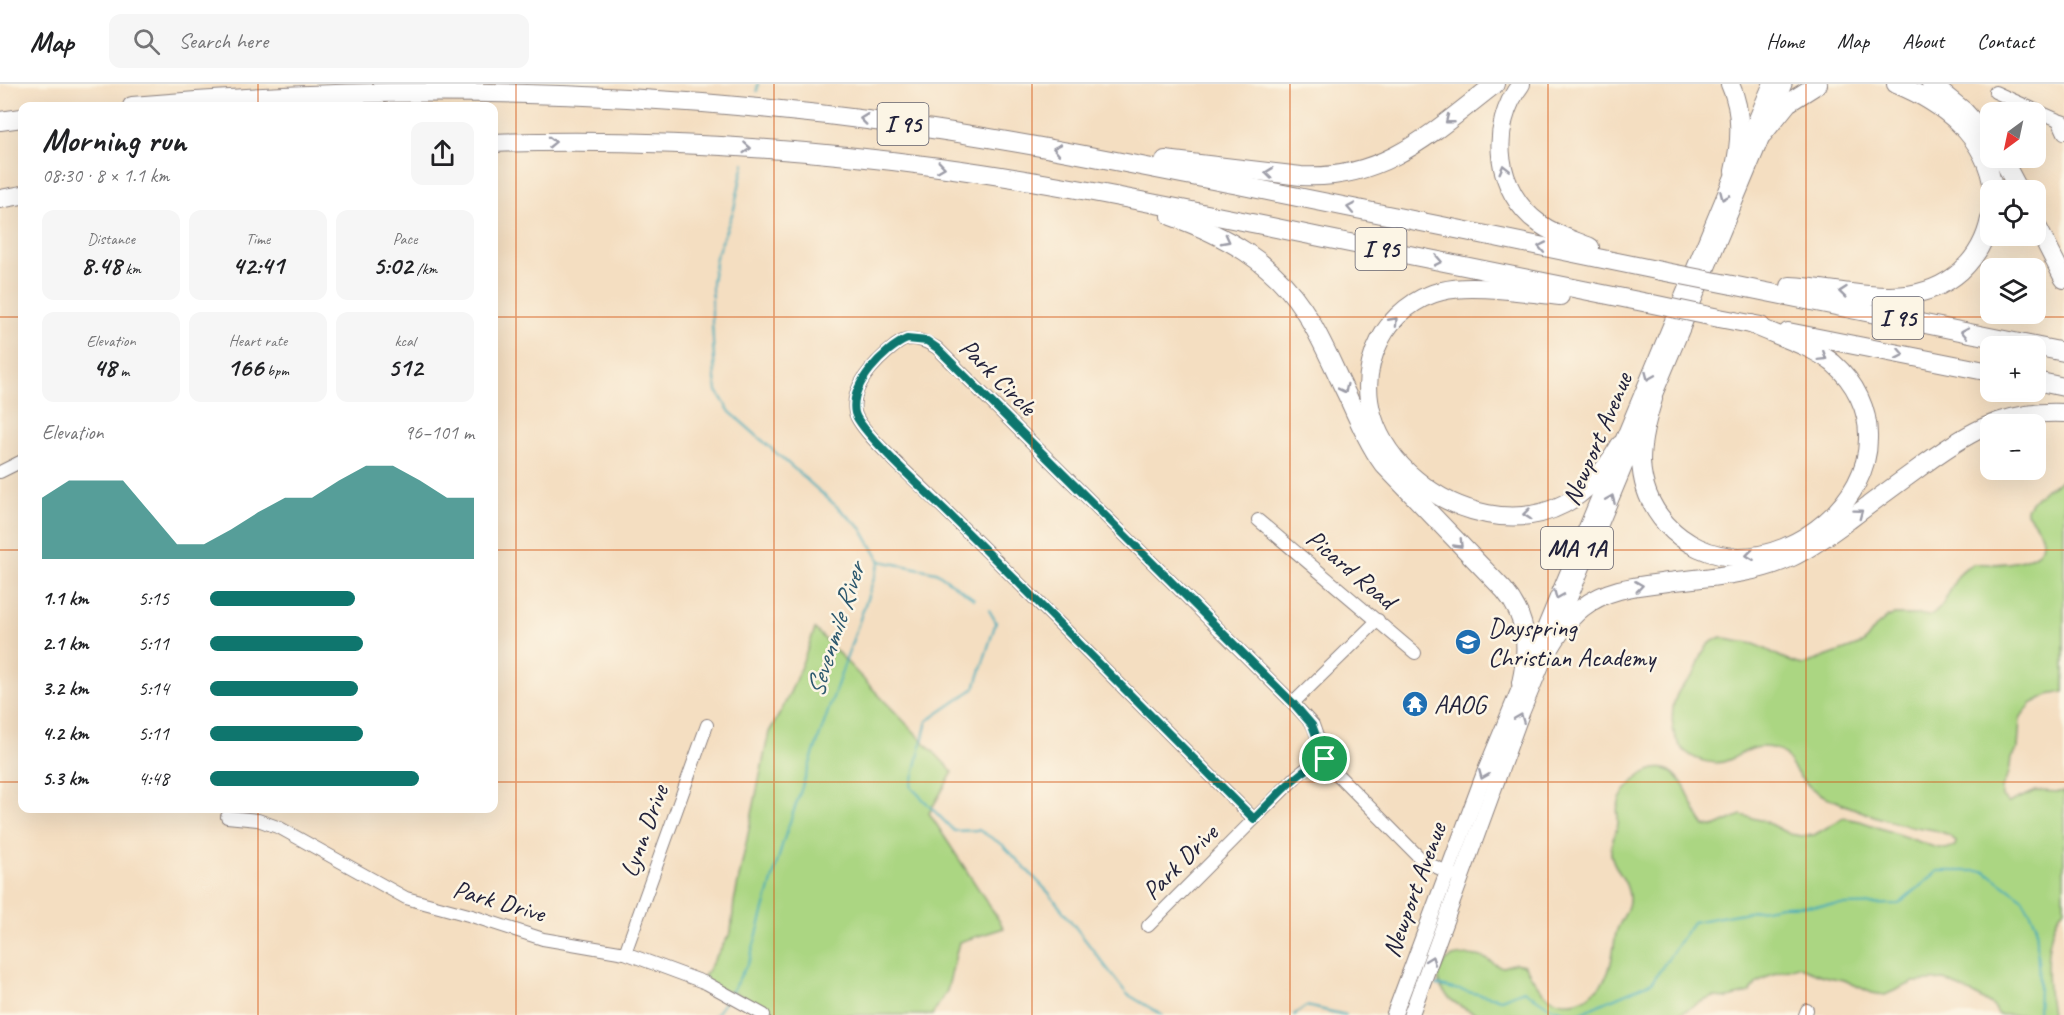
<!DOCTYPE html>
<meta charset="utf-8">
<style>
:root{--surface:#fff;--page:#f6f6f6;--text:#202124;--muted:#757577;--line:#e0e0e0;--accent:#0f766e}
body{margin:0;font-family:Caveat,sans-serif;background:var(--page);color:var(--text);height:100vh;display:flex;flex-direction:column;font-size:22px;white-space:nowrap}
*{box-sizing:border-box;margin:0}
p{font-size:20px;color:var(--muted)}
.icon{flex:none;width:33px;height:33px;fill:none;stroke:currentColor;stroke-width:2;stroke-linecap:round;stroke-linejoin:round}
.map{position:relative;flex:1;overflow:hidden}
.side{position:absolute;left:18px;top:18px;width:480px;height:711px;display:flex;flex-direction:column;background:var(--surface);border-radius:12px;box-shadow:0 6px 24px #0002}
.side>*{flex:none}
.needle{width:39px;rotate:213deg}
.controls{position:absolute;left:1980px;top:18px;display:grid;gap:12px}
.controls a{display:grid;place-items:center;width:66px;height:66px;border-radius:12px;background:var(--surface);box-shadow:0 6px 24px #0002;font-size:30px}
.pin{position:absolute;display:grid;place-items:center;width:51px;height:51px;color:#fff;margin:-26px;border:3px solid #fff;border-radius:50%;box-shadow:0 2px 6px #0007}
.round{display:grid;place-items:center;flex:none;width:63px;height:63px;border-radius:12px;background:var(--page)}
.headline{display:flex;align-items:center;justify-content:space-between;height:102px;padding:0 24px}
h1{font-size:33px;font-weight:800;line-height:45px}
.stats{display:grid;grid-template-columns:repeat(3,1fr);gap:9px;height:102px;padding:6px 24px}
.stats div{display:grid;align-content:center;border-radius:12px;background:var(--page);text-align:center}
.stats b{font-size:26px;font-weight:800}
.stats small{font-size:16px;font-weight:400}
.stats p{font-size:16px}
.chart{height:168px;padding:12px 24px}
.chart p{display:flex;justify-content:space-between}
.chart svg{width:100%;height:108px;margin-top:6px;fill:var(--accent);opacity:.7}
ul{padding:0 24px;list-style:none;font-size:20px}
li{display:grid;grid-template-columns:96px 72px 1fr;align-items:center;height:45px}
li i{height:15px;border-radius:8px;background:var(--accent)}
header{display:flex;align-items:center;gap:36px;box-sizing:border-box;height:84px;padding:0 30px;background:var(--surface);border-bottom:2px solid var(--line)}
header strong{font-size:28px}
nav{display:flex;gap:33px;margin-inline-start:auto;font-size:21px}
.search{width:420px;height:54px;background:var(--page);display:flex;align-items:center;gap:15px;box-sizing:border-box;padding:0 21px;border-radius:12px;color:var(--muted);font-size:22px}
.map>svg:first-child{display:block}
.green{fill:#abd682;stroke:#667c5e;stroke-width:1.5}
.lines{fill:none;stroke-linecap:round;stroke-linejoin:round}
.stream{stroke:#3ba9ba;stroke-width:2}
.minor-casing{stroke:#8b807e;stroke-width:14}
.major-casing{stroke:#8b807e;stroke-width:17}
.highway-casing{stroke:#8b807e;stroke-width:20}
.minor{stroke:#fff;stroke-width:12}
.major{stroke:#fff;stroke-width:15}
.highway{stroke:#fff;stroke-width:18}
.highway-bridge-casing{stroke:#8b807e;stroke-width:20;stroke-linecap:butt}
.highway-bridge{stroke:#fff;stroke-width:18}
.oneway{stroke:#9c9ca7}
.route-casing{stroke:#fff;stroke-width:12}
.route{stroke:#0f766e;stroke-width:8}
.grid{fill:none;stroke:#d45411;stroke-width:1.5;stroke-opacity:0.55}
.labels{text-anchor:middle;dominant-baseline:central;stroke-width:5;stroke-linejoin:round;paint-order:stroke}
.shield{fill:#fcf5e5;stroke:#63616e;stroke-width:1.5}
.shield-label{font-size:24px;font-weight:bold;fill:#22223b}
.street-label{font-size:26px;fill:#22223b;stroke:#fcf5e5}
.poi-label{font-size:26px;fill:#22223b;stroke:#fcf5e5;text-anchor:start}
.water-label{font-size:27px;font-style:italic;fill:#2c586e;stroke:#fcf5e5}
</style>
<header>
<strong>Map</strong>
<div class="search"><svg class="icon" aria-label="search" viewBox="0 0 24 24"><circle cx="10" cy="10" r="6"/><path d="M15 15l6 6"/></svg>Search here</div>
<nav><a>Home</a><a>Map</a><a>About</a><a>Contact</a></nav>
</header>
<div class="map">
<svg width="2064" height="931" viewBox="0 0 2064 931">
<rect width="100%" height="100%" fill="#fcf5e5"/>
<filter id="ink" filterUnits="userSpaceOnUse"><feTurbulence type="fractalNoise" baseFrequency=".0167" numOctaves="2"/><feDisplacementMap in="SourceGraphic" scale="12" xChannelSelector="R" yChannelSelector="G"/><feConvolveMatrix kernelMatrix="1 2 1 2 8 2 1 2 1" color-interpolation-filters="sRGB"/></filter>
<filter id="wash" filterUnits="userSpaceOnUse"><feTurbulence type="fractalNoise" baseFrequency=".008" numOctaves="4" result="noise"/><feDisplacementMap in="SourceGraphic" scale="24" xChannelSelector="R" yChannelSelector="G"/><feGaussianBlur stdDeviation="1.35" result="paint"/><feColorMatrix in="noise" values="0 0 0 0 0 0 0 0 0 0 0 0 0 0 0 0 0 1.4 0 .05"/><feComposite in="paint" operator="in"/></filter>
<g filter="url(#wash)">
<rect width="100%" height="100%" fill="#f4dec1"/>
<g class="green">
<path d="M 2064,396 L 2064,608 L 2048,611 L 2031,620 L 2020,635 L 2018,664 L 2011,674 L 2009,689 L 2002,704 L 2002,713 L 2008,719 L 2036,707 L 2064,708 L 2064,824 C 2042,853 2046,897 2051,931 L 1999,931 L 1994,923 L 1977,912 L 1944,896 L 1914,898 L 1885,911 L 1872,909 L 1844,896 L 1823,892 L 1798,882 L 1770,891 L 1757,899 L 1749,909 L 1728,914 L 1713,913 L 1698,919 L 1678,931 L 1479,931 C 1464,925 1450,918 1441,904 C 1435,893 1441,877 1453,873 C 1459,871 1471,871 1477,872 C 1487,873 1493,881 1503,883 L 1515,879 L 1524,881 C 1531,891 1536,902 1545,910 C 1567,927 1593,916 1606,893 C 1613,881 1613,863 1616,849 C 1619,838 1629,827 1629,816 C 1630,797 1614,787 1611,770 C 1610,759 1616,750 1618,739 C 1619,733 1616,727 1618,721 C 1623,702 1652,674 1673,689 C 1690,702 1691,726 1705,742 L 1714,743 L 1741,731 L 1764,737 L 1789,750 L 1802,752 L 1814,751 L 1843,734 L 1860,737 L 1934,763 L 1946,765 L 1955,762 L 1956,758 C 1952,753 1947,750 1941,748 C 1930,744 1917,744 1905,741 C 1878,735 1849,723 1824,712 C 1814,707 1806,701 1799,692 C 1792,684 1787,669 1776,665 C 1754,659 1746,668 1729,676 C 1716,682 1696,677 1686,668 C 1669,655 1669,622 1680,605 C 1684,599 1692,595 1695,588 C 1703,572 1701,561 1721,553 C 1732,558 1743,557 1754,560 C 1771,566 1785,578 1803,581 L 1864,559 L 1875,544 L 1888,533 L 1894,531 L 1932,531 C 1951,518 1950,494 1967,483 C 1974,478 1981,480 1989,480 C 2004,480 2021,479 2034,471 C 2054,459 2036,442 2027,429 L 2027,425 C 2035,411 2049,402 2064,396 Z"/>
<path d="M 815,545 L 953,688 L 929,729 L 1004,844 L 959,858 L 947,907 L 932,931 L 773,931 L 738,910 L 700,899 L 731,848 L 734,818 L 769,648 C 789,617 802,580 815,545 Z"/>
</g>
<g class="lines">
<g class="stream">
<polyline points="757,7 758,0"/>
<polyline points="880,477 936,488 974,515"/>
<polyline points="989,526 996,538 975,604 927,637 911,703 954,747 979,746 1003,761 1049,809 1127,910 1162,931"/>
<polyline points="1436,901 1501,915 1524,906 1548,922 1574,931"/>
<polyline points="731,909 750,875 783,758 880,477 861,444 730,328 717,307 715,295 712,237 712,197 716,173 734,125 744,79"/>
<polyline points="715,931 726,916"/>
<polyline points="1294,931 1306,922 1346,931"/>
<polyline points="1575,931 1652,898 1693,838 1781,822 1899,820 1938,787 1985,787 2022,814 2036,839 2039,900 2038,931"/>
</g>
</g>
</g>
<g filter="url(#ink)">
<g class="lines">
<g class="minor-casing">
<g id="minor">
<polyline points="1995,8 2058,36"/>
<polyline points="2064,38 2058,36 2064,49"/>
<polyline points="0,388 22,377"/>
<polyline points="1258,436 1415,569"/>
<polyline points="1293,619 1378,536"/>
<polyline points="227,733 258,736 280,744 406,814 472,832 543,855 625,869 706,899 764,931"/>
<path d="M 1254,735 C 1145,626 1037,516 927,408 C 912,393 858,346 855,328 C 850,301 877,276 896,261 C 909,250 924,256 937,264 L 1293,619 L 1313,641 L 1325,675 L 1337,690 L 1424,778 L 1455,791"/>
<polyline points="1148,842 1297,692 1307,684 1325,675"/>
<polyline points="625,869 707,641"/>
<polyline points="1805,931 1807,926"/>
</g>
</g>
<g class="major-casing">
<g id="major">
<polyline points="1394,931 1484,690 1771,0"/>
<polyline points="1411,931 1522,628 1784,0"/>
</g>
</g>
<g class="highway-casing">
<g id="highway">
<path d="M 1521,0 C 1488,43 1495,108 1540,140 C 1555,151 1573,156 1590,163"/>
<path d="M 1730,0 C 1743,28 1741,58 1734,87"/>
<path d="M 1896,0 C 1943,19 1987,53 1993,106"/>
<polyline points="1931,0 1964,27 1990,56"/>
<path d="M 132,22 C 384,0 640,5 891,39 C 1009,55 1126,79 1243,102 C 1382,130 1522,158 1661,187"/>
<polyline points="0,37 22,34"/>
<polyline points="1763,50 1788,19 1818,0"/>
<path d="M 494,59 C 642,54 791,63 939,83 C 1045,97 1151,119 1257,140 C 1387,167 1517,193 1648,219"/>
<polyline points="2002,74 2019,106"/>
<path d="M 1165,76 L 1301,92 C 1384,97 1434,47 1495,0"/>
<polyline points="0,115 22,111"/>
<path d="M 1171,132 C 1224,151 1272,177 1303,225 C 1321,252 1333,283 1347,311 C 1358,335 1368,359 1383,380 L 1504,506 C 1528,534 1529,564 1521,599"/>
<polyline points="2036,140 2064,195"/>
<polyline points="1732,201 2064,268"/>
<path d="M 1790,202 C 1847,204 1912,231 1961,187 C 1976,173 1986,155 1990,135"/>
<path d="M 1560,212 C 1527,209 1473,199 1442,207 C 1416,213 1392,232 1380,256 C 1326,360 1469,470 1564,420 C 1589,407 1606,385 1620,361"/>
<polyline points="1719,234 1761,242"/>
<polyline points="1788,248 1990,288"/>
<polyline points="2036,297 2064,303"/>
<path d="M 1653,315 C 1647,335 1641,356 1641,377 C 1642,401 1650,422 1666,440 C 1684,460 1711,473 1739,473 C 1799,473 1868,418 1868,355 C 1869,326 1855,298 1833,279 C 1810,261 1777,252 1751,240"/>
<path d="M 1546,571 C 1556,554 1566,537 1582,524 C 1607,504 1637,502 1668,498 C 1709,493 1753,491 1792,473 C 1813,463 1831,449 1849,436 C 1871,419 1893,403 1915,387 C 1963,351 2001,326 2064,329"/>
</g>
</g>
<use href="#minor" class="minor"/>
<use href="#major" class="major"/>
<use href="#highway" class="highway"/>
<g class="highway-bridge-casing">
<g id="highway-bridge">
<polyline points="1661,187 1732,201"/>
<polyline points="1648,219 1719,234"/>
</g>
</g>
<use href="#highway-bridge" class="highway-bridge"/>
</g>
<defs><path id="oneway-chevron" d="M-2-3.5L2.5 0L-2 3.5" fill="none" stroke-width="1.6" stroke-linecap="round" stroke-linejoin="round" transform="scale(1.5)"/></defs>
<g class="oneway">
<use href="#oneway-chevron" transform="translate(864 35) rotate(-173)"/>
<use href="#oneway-chevron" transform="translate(1449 36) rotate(142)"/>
<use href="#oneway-chevron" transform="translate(552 58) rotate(-1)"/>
<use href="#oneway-chevron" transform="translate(747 64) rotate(4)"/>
<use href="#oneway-chevron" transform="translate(1057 65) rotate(-169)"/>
<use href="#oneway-chevron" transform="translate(941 83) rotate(8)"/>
<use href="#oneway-chevron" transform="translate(1504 85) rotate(-104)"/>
<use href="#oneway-chevron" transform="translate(1269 89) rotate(-173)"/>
<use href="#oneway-chevron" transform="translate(1724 112) rotate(113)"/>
<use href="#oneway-chevron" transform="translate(1351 124) rotate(-169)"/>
<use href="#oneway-chevron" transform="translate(1226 156) rotate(28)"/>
<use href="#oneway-chevron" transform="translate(1542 163) rotate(-169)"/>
<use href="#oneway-chevron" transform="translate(1438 177) rotate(11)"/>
<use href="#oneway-chevron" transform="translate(1843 208) rotate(-174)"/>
<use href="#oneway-chevron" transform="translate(1394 237) rotate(-48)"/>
<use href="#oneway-chevron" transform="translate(1965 248) rotate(-169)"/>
<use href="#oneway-chevron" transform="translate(1900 270) rotate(11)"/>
<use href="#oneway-chevron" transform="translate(1823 273) rotate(32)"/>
<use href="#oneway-chevron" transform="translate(1649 292) rotate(113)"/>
<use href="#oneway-chevron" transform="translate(1344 305) rotate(64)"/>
<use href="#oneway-chevron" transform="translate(1611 415) rotate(-67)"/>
<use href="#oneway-chevron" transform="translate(1859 429) rotate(-37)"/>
<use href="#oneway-chevron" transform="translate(1527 430) rotate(174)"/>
<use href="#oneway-chevron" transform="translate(1459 460) rotate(46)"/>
<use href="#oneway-chevron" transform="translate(1750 471) rotate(173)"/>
<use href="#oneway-chevron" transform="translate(1639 502) rotate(-8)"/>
<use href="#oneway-chevron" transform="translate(1558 511) rotate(113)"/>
<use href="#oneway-chevron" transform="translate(1520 634) rotate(-68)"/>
<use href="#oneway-chevron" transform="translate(1483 691) rotate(112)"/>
<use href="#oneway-chevron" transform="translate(1431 876) rotate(-70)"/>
</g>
</g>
<g class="lines" filter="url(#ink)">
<g class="route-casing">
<path id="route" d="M 907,255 L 927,257 L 937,264 L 1293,619 L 1312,641 L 1325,675 C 1296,688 1276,713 1254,735 C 1153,634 1053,532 951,432 C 933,414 860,348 855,329 C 849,301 884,265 907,255 Z"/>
</g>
<use href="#route" class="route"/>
</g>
<path class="grid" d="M 258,0 L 258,22M 516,0 L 516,931M 774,0 L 774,931M 1032,0 L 1032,931M 1290,0 L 1290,931M 1548,0 L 1548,931M 1806,0 L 1806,931M 0,233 L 22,233M 494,233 L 2064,233M 0,466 L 22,466M 494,466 L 2064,466M 0,698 L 22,698M 494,698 L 2064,698M 258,724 L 258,931"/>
<defs>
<g id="school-disc" transform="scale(1.35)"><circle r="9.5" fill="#1f6fb2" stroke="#fcf5e5"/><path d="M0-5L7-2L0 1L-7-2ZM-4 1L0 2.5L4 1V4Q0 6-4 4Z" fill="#fff"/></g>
<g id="temple-disc" transform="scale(1.35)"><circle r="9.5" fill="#1f6fb2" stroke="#fcf5e5"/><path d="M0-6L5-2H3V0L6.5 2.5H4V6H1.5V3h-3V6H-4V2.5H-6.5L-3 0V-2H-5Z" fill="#fff"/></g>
</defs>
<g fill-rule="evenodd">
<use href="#school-disc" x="1468" y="558"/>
<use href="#temple-disc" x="1415" y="620"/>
</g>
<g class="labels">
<g class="shield">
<rect x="877.5" y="19" width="51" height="42" rx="4.5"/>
<rect x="1355.5" y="144" width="51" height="42" rx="4.5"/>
<rect x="1872.5" y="213" width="51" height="42" rx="4.5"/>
<rect x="1541" y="443" width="72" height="42" rx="4.5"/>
</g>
<g class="shield-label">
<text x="903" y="40">I 95</text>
<text x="1381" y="165">I 95</text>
<text x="1898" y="234">I 95</text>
<text x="1577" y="464">MA 1A</text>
</g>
<g class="street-label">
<text transform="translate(998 293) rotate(45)">Park Circle</text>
<text transform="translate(1597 355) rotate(-67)">Newport Avenue</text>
<text transform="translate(1351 485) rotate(40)">Picard Road</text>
<text transform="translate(644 747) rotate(-70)">Lynn Drive</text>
<text transform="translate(1180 778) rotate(-45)">Park Drive</text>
<text transform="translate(1414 806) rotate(-70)">Newport Avenue</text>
<text transform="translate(499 817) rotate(16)">Park Drive</text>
</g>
<g class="poi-label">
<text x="1488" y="543">Dayspring<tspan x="1488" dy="30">Christian Academy</tspan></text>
<text x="1434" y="620">AAOG</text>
</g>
<g class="water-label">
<text transform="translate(835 546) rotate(-72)">Sevenmile River</text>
</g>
</g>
</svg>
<div class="controls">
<a><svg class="needle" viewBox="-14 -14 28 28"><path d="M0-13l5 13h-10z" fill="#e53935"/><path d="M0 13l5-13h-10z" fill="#757577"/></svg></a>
<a><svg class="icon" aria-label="locate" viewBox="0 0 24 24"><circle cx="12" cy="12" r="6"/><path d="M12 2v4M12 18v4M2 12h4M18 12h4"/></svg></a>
<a><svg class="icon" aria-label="layers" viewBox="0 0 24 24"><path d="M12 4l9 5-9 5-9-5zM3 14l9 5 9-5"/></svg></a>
<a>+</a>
<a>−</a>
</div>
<div class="pin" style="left:1325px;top:675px;background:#1e9e55"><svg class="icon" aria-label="arrive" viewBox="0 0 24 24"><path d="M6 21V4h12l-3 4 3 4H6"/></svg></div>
<section class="side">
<div class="headline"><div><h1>Morning run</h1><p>08:30 · 8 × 1.1 km</p></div><a class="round"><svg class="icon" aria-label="share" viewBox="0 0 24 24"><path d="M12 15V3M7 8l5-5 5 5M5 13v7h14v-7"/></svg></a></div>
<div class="stats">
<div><p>Distance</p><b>8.48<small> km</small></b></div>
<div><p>Time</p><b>42:41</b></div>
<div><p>Pace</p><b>5:02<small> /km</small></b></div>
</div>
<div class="stats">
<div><p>Elevation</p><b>48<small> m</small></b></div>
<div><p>Heart rate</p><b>166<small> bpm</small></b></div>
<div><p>kcal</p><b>512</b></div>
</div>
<div class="chart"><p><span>Elevation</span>96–101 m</p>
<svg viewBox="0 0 160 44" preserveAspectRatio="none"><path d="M0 44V19L10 12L20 12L30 12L40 25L50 38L60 38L70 32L80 25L90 19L100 19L110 12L120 6L130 6L140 12L150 19L160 19V44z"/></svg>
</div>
<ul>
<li><b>1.1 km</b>5:15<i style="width:55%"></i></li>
<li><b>2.1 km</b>5:11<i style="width:58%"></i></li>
<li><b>3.2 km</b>5:14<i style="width:56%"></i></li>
<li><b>4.2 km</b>5:11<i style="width:58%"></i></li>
<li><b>5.3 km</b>4:48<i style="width:79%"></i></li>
</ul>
</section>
</div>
